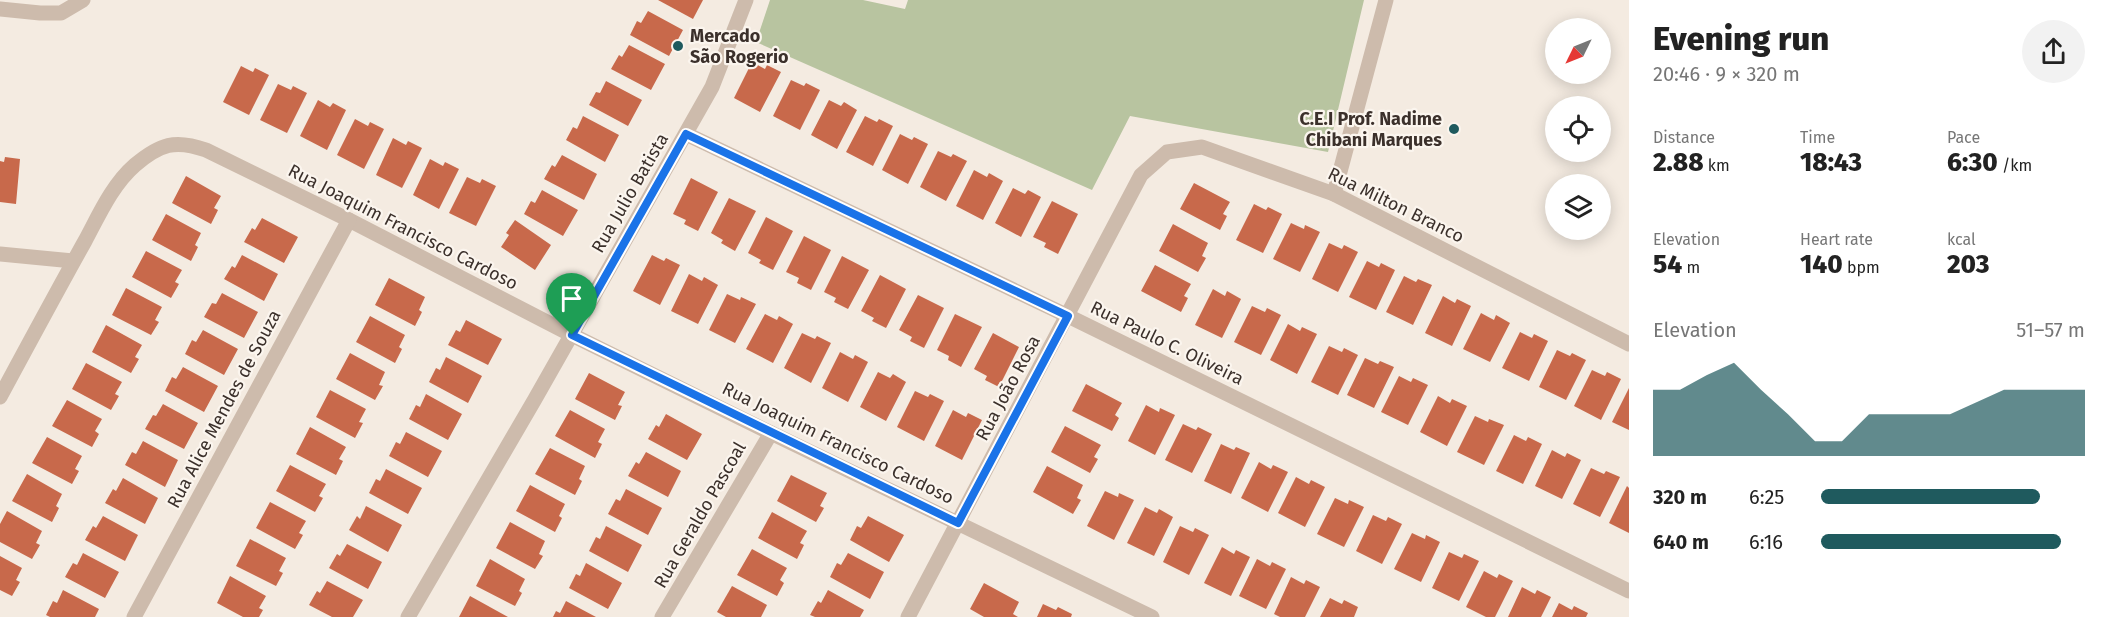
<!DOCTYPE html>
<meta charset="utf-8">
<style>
:root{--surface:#fff;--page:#f2f2f2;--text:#222;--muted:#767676;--accent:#1f5a5e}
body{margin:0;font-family:"Fira Sans",sans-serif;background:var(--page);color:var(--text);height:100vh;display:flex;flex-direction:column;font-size:22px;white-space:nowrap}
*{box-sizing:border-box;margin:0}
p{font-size:20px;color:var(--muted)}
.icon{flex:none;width:33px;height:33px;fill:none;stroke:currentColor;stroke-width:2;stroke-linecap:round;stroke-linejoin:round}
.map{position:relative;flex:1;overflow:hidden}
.panel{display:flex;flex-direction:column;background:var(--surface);width:480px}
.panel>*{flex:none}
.needle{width:39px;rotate:227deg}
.fabs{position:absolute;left:1545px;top:18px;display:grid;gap:12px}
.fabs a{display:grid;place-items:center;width:66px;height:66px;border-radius:50%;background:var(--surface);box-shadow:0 3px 15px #0003;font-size:30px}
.pin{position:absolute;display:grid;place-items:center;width:51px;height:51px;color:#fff;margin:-62px -26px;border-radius:50% 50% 50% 0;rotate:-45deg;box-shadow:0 0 6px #0007}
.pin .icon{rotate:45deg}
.round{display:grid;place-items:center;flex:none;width:63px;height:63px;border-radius:32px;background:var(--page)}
.overview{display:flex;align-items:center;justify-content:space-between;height:102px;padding:0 24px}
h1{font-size:33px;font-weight:800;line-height:45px}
.stats{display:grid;grid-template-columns:repeat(3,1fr);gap:9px;height:102px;padding:6px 24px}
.stats div{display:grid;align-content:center}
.stats b{font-size:26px;font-weight:800}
.stats small{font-size:16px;font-weight:400}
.stats p{font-size:16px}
.chart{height:168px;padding:12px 24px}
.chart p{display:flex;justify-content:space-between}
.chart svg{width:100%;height:108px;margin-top:6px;fill:var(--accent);opacity:.7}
ul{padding:0 24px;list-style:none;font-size:20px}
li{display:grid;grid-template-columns:96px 72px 1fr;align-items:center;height:45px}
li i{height:15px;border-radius:8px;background:var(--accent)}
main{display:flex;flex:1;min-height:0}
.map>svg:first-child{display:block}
.green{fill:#b8c4a0}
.building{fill:#c8694b}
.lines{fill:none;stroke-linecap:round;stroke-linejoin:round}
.minor{stroke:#cdbbac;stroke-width:15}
.route-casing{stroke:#fff;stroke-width:12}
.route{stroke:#1a73e8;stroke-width:8}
.poi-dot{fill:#1f5a5e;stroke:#fbf5ee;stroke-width:2}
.labels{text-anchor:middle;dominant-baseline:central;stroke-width:4.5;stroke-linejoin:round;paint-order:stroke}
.poi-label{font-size:18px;font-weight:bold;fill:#3b302b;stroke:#fbf5ee;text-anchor:start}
.street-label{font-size:18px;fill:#3b302b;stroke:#fbf5ee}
</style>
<main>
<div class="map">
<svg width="1629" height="617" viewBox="0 0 1629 617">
<rect width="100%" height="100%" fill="#f4ebe1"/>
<polygon class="green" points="770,0 863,0 905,9 908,0 1364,0 1328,152 1130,116 1092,190 756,42"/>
<g class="building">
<polygon points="658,0 703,0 693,19"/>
<polygon points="648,11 683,30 669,56 630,35 637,21 641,23"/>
<polygon points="629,45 665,64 651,90 611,69 619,55 622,57"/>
<polygon points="752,62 765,69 767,65 781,72 760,112 734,98"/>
<polygon points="241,66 253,72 255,68 269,75 249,115 223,102"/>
<polygon points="791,80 804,86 806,83 820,90 800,130 773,116"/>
<polygon points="606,81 642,100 628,126 589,105 596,92 600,93"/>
<polygon points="278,84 291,90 293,86 307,93 287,133 260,120"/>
<polygon points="318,100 330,107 333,103 346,110 327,150 300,136"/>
<polygon points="829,100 841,106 844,102 857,110 837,149 811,135"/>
<polygon points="583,116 619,135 605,162 566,140 573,127 577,129"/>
<polygon points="865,116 877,122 879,119 893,126 873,166 846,152"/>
<polygon points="355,119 368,126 370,122 384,129 364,169 337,155"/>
<polygon points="900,134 912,140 914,137 928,144 908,184 882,170"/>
<polygon points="393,138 406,145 408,141 422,148 402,188 376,175"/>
<polygon points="938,151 951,157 953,154 967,161 946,201 920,187"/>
<polygon points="562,155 597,174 584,200 544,179 552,165 555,167"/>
<polygon points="5,157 20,159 16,204 0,202 0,161 4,162"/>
<polygon points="430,159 443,166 445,162 459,169 439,209 413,195"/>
<polygon points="974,170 987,177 989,173 1003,181 983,220 956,206"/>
<polygon points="186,176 221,196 214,208 218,210 211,224 172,203"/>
<polygon points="467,177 480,183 482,179 496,186 476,226 449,213"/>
<polygon points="691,178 718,192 698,231 684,224 686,220 673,214"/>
<polygon points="1194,183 1230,202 1223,214 1227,216 1220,230 1180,209"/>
<polygon points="1013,188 1025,194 1028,190 1041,197 1021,237 995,223"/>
<polygon points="542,190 578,210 563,236 524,214 531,201 535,203"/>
<polygon points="729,198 756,211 735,251 721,243 723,240 711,233"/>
<polygon points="1052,201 1078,214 1058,254 1044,247 1046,243 1033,237"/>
<polygon points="1254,204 1266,210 1268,207 1282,214 1263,253 1236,240"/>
<polygon points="166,214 201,233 195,245 198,247 191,261 152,240"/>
<polygon points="766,217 793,231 773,270 759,263 761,260 748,253"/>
<polygon points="262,218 298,237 284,263 244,242 252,228 255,230"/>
<polygon points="515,220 551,245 535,270 501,247 509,235 506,233"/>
<polygon points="1291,223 1304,229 1305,225 1320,232 1300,272 1273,259"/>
<polygon points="1173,224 1208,243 1202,256 1206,258 1198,272 1159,251"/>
<polygon points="804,236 831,250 811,290 797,283 799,278 786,272"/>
<polygon points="1329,243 1342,249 1344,245 1358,252 1338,292 1312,279"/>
<polygon points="146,251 182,270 175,282 179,284 171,298 132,277"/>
<polygon points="242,255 278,274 264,301 224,279 232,266 235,268"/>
<polygon points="652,255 664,261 666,258 680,265 660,305 633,291"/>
<polygon points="842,256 869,270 848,309 834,302 836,298 824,292"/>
<polygon points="1367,261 1379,267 1381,263 1395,270 1376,310 1349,297"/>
<polygon points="1155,265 1191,284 1184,296 1188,298 1181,312 1141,291"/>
<polygon points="689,274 702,281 704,277 718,285 698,324 671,311"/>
<polygon points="880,275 906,289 886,328 872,321 874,318 861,311"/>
<polygon points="1404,276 1416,282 1418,279 1432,285 1413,325 1386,312"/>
<polygon points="389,278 425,297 419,310 422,312 415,326 375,305"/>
<polygon points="126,288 162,307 155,320 159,322 151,335 112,315"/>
<polygon points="1213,289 1225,296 1227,291 1241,299 1222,338 1195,325"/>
<polygon points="222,293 258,312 244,338 204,317 212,303 216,304"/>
<polygon points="727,294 740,300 741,297 756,304 735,343 709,330"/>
<polygon points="918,295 944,308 924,348 910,341 912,337 899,330"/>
<polygon points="1443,296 1455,303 1457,299 1471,306 1452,346 1425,333"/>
<polygon points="1252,306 1265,312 1267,308 1281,315 1261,355 1234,342"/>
<polygon points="1481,313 1494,320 1496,315 1510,323 1490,362 1463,349"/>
<polygon points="765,314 777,320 779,316 793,324 773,363 746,349"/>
<polygon points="955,314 982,327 961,367 948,360 949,356 937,350"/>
<polygon points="370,316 405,335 399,347 402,349 395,363 356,342"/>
<polygon points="466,320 502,339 488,365 448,345 456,330 460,332"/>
<polygon points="1288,324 1300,331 1302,327 1317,334 1297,374 1270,360"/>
<polygon points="106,325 142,345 135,357 139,359 131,373 92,352"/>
<polygon points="203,330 238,349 224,375 185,354 192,340 196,342"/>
<polygon points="1520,332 1532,338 1534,334 1548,341 1529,381 1502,368"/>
<polygon points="802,333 815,339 817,336 831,343 811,383 784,368"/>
<polygon points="993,333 1019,347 999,387 985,380 987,376 974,369"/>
<polygon points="1329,346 1342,352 1344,348 1358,355 1338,395 1311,382"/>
<polygon points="1557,350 1570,356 1572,353 1586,360 1566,400 1539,387"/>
<polygon points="840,352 853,359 855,355 868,362 848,402 822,388"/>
<polygon points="350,353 385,372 379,385 383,386 375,400 336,379"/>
<polygon points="446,357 482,376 468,403 429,382 436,368 440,370"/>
<polygon points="1365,358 1378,364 1380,361 1394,367 1374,408 1347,395"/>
<polygon points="86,363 122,382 115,394 119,396 111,410 72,389"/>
<polygon points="183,367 218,386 204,412 165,391 172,377 176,379"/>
<polygon points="1592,370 1605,376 1607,372 1621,379 1601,420 1574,406"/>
<polygon points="878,372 890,378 893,374 906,382 886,421 860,407"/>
<polygon points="589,373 625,392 618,405 622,406 615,420 575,399"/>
<polygon points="1399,376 1411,382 1413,378 1428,385 1408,425 1381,412"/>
<polygon points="1086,384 1122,403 1115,415 1119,418 1112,431 1072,411"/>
<polygon points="1629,388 1629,430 1612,422"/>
<polygon points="330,390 366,409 359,422 363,423 355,438 316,417"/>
<polygon points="915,391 928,397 930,394 944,401 924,441 897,427"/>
<polygon points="426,394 462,414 448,440 409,419 416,405 420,407"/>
<polygon points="1438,396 1450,403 1452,399 1467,406 1447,446 1420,432"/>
<polygon points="67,400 102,419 95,431 99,434 92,447 52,426"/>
<polygon points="163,404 198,423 184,449 145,429 153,415 156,416"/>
<polygon points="1146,405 1159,412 1160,408 1175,415 1155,455 1128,441"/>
<polygon points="570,410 605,429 598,442 602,444 595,458 555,436"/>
<polygon points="953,410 966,417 968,413 982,420 962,460 935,446"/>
<polygon points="666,414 702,434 687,460 648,439 656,425 659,427"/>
<polygon points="1475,416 1488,422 1489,419 1504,425 1484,465 1457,452"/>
<polygon points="1183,424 1196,430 1198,427 1212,434 1192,473 1165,460"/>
<polygon points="1065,426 1101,445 1094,457 1098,459 1090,473 1051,452"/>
<polygon points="310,427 346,447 339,459 343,461 336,475 296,454"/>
<polygon points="406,432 442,451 428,477 389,456 396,442 400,444"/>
<polygon points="1514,435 1526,441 1528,437 1542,444 1523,484 1496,471"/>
<polygon points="47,437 82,456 75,469 79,471 72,484 32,463"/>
<polygon points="143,441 178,460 165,487 125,465 132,452 136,454"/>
<polygon points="1221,444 1234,450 1236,447 1250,453 1231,494 1204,481"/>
<polygon points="550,448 585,466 579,479 582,481 575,495 535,474"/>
<polygon points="1552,450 1565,457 1567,453 1581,460 1562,499 1535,486"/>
<polygon points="646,452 681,471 668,497 628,476 636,462 639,464"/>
<polygon points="1259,462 1271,469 1273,465 1288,472 1268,512 1241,498"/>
<polygon points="290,465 326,484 319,496 323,498 315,512 276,491"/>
<polygon points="1047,466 1083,485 1077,498 1081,500 1073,514 1033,492"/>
<polygon points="1591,468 1604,474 1606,471 1620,477 1600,517 1573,504"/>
<polygon points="386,469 422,488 408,514 369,493 376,479 380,481"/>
<polygon points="27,474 62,494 56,506 59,508 52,522 12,501"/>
<polygon points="791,475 827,493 820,506 824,508 816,522 777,501"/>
<polygon points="1296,477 1309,484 1311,480 1325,487 1305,527 1278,513"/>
<polygon points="123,478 158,498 145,524 105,503 113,489 116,491"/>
<polygon points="530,485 565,504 559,516 562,518 555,532 516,511"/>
<polygon points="1627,486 1629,488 1629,533 1609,523"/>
<polygon points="626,489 662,508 648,535 608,514 616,499 620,501"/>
<polygon points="1105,491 1118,497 1119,493 1134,500 1114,540 1087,526"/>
<polygon points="1335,498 1348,504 1349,500 1364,507 1344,547 1317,534"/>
<polygon points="270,502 306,521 299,533 303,535 295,549 256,528"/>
<polygon points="366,506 402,525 388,552 349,530 357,516 360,519"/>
<polygon points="1145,507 1157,513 1159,509 1173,517 1154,556 1127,543"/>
<polygon points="7,511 42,531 36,543 40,545 32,559 0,542 0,524"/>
<polygon points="772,512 807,531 800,543 804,545 797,559 758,538"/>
<polygon points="1373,515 1386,521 1388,517 1402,524 1382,564 1356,551"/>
<polygon points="103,516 138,535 125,561 85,540 93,526 96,528"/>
<polygon points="868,516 904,535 889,562 850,540 857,526 861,528"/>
<polygon points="510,522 545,541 539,554 543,556 535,569 496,548"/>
<polygon points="606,526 642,545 628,572 589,551 596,537 600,539"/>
<polygon points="1180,526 1193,532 1195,528 1209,535 1189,575 1163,562"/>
<polygon points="1412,533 1425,539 1426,535 1440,542 1421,582 1394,569"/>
<polygon points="250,539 286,558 279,571 283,573 276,586 236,566"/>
<polygon points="347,544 382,562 368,589 329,568 337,554 340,556"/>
<polygon points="1222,547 1234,554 1236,550 1250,557 1231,596 1204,583"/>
<polygon points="752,549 787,568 780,580 784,583 777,596 737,575"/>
<polygon points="1449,552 1462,558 1464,554 1479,561 1459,601 1432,588"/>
<polygon points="83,553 119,572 105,598 65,577 73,563 77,565"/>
<polygon points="848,553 884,572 870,599 830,577 837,563 841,565"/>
<polygon points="0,556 22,568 16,580 20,582 12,596 0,590"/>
<polygon points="490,559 525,579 519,591 522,593 515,606 476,586"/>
<polygon points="1257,559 1270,566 1272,562 1286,569 1266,609 1239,596"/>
<polygon points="586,563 622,583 608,609 569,588 576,574 580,576"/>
<polygon points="1484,571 1497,578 1499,574 1513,581 1495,617 1486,617 1466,607"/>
<polygon points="230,576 266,596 259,608 263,610 259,617 243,617 217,603"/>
<polygon points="1291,577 1304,584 1306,580 1320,587 1305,617 1280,617 1274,614"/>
<polygon points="327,581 363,600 353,617 332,617 309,605 317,591 320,593"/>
<polygon points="984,583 1019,602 1013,614 1018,617 984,617 970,609"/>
<polygon points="732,586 767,605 761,617 726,617 717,612"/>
<polygon points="1522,587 1535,594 1537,590 1551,597 1541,617 1508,617"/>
<polygon points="63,590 99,609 95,617 50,617 46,615 53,601 57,603"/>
<polygon points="828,590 864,610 860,617 815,617 810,615 818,601 821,603"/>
<polygon points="470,596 508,617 459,617"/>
<polygon points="1330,598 1342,604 1344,600 1358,607 1354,617 1320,617"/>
<polygon points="566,601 596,617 553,617 556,611 560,613"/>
<polygon points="1559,603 1572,610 1574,606 1588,613 1586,617 1552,617"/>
<polygon points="1043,604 1056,610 1058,607 1072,614 1071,617 1037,617"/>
</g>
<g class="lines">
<g class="minor">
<polyline points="0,9 40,13 61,13 83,0"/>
<polyline points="686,134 1068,316 1629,591"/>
<polyline points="1334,194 1386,0"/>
<polyline points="0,254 73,261"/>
<path d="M 0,397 C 28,345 56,293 85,241 C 99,215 112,185 135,165 C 160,144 175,139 206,150 L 349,220 L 572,335 L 771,433 L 1152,617"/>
<polyline points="134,617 349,220"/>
<polyline points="408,617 535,399 712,87 746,0"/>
<polyline points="662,617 771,433"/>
<polyline points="908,617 1141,175 1167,152 1202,147 1334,194 1629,344"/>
</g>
</g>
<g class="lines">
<g class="route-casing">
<polygon id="route" points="686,134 1068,316 958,523 572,335"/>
</g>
<use href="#route" class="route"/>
</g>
<g class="poi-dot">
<circle cx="678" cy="46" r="6"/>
<circle cx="1454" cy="129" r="6"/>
</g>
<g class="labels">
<g class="poi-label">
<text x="690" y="36">Mercado<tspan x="690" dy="21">São Rogerio</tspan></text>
<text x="1442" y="119" text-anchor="end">C.E.I Prof. Nadime<tspan x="1442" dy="21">Chibani Marques</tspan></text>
</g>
<g class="street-label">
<text transform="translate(630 193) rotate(-60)">Rua Julio Batista</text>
<text transform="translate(1396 205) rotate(26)">Rua Milton Branco</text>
<text transform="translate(403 227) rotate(27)">Rua Joaquim Francisco Cardoso</text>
<text transform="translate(1167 343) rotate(26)">Rua Paulo C. Oliveira</text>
<text transform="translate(1008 388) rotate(-62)">Rua João Rosa</text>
<text transform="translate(224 409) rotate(-62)">Rua Alice Mendes de Souza</text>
<text transform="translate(838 443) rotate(26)">Rua Joaquim Francisco Cardoso</text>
<text transform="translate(700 515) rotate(-60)">Rua Geraldo Pascoal</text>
</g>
</g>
</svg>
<div class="fabs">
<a><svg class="needle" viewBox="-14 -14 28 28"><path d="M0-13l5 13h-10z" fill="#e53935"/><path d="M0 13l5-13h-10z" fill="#767676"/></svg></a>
<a><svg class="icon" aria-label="locate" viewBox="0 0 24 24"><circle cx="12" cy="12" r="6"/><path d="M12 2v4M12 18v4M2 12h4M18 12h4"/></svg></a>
<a><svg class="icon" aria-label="layers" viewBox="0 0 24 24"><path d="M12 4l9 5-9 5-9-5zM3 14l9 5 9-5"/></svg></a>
</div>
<div class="pin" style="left:572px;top:335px;background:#1e9e55"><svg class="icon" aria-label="arrive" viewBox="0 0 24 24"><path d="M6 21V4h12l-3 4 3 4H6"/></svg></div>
</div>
<section class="panel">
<div class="overview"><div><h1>Evening run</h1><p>20:46 · 9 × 320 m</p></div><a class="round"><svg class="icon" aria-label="share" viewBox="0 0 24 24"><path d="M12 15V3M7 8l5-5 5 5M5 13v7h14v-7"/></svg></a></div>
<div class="stats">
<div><p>Distance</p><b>2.88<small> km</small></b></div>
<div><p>Time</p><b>18:43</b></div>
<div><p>Pace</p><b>6:30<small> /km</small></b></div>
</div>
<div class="stats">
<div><p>Elevation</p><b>54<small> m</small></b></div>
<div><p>Heart rate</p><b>140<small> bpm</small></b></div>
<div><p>kcal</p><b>203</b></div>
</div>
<div class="chart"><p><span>Elevation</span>51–57 m</p>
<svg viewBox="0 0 160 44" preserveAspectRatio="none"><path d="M0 44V17L10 17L20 11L30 6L40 17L50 27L60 38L70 38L80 27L90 27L100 27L110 27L120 22L130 17L140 17L150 17L160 17V44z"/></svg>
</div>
<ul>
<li><b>320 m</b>6:25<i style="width:83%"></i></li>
<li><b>640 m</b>6:16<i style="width:91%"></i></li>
</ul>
</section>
</main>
